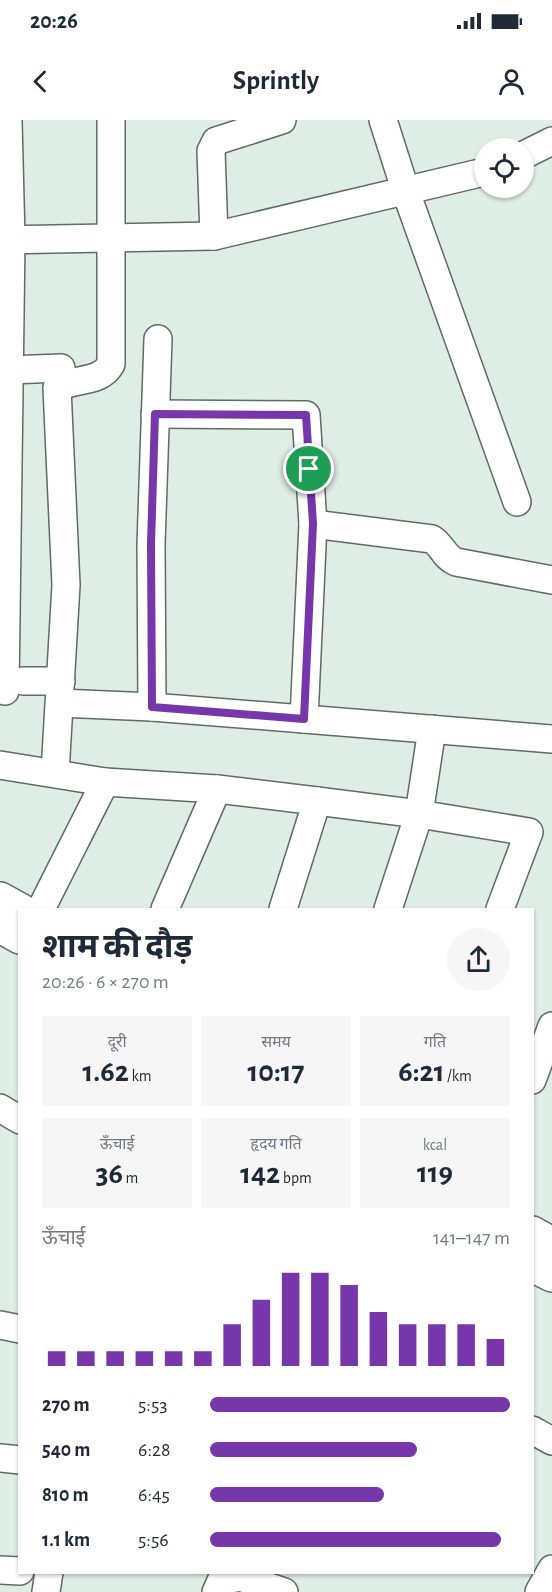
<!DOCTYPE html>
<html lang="hi">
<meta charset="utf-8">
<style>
:root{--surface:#fff;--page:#f6f6f7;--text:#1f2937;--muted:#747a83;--accent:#7736aa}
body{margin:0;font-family:"Alegreya Sans","Noto Sans Devanagari",sans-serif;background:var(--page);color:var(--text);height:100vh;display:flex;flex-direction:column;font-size:22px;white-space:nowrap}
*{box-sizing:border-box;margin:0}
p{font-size:20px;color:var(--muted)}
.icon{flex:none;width:33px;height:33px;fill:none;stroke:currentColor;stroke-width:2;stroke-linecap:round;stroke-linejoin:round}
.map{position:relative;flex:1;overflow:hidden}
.side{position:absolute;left:18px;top:788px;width:516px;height:666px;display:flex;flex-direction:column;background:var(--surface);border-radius:0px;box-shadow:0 2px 4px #0004}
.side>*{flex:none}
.fabs{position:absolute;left:474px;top:18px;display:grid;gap:12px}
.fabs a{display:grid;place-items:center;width:60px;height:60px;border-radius:50%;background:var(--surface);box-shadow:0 2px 4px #0004;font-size:30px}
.pin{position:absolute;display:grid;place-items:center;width:51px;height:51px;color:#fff;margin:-26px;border:3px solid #fff;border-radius:50%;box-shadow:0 2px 6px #0007}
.round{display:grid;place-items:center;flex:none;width:63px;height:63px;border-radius:32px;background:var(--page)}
.headline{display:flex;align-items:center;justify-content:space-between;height:102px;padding:0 24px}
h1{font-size:33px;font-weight:700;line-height:45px}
.stats{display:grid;grid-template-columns:repeat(3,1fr);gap:9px;height:102px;padding:6px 24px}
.stats div{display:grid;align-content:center;border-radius:0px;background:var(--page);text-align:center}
.stats b{font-size:30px;font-weight:700}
.stats small{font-size:16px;font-weight:400}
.stats p{font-size:16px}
.chart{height:168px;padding:12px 24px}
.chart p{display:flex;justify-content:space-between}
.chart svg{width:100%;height:108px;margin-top:6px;stroke:var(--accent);stroke-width:6}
ul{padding:0 24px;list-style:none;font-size:20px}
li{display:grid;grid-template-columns:96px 72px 1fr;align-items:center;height:45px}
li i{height:15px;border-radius:8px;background:var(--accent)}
.status{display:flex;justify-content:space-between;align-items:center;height:42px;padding:0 30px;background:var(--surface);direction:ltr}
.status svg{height:16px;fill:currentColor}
header{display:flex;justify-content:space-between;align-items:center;height:78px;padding:0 24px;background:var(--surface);font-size:27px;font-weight:700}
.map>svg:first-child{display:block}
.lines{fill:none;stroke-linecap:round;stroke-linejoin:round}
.minor-casing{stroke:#5f6c64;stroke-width:30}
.tertiary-casing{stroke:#5f6c64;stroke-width:36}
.minor{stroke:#fff;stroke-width:27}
.tertiary{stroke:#fff;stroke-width:33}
.route-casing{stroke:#fff;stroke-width:12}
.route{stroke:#7736aa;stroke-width:8}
</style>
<div class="status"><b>20:26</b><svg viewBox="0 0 49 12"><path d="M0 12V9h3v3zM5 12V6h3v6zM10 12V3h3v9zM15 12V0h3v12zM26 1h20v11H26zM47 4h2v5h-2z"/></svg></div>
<header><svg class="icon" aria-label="back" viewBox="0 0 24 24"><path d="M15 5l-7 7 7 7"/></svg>Sprintly<svg class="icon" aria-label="person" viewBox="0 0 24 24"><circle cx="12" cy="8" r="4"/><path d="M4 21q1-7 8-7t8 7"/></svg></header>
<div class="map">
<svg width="552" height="1472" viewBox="0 0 552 1472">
<rect width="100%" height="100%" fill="#dfeee4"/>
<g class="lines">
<g class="minor-casing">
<g id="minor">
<polyline points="383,0 406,72 517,382"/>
<polyline points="524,35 552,21"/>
<polyline points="214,116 211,31 216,21 282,0"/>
<polyline points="0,120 214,116 484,52"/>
<polyline points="9,250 61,248"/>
<polyline points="155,294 306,295 313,404 304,599 552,619"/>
<path d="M 313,404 L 432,419 C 442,425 444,437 456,442 L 552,460"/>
<polyline points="23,561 61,561"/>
<polyline points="5,571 11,119 8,1"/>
<polyline points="60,583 152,587 151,424 158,219"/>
<polyline points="152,587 304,599"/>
<polyline points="432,609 419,694 529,712 500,789"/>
<polyline points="0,645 105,662"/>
<path d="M 55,653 L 66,465 L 57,268 C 76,257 100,264 111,244 L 111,0"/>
<polyline points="217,669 317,681 283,789"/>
<polyline points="317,681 419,694 388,789"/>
<polyline points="41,789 105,662 217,669 165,789"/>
<polyline points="532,960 552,906"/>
<polyline points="0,988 20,1000"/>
<polyline points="0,1205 20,1209"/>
<polyline points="532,1310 552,1321"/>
<polyline points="0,1338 20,1340"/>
<polyline points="0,1450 20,1451"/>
<polyline points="46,1472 49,1452"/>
<polyline points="216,1472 221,1461 240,1457 284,1472"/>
<polyline points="539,1472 552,1449"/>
</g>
</g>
<g class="tertiary-casing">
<g id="tertiary">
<polyline points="0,779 20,790"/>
<polyline points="0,806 20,817"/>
<polyline points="532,1113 552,1124"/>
<polyline points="532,1145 552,1155"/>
</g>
</g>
<use href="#minor" class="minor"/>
<use href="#tertiary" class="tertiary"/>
</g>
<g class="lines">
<g class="route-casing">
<polygon id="route" points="155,294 306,295 313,404 304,599 152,587 151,424"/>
</g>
<use href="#route" class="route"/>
</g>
</svg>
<div class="fabs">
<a><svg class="icon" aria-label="locate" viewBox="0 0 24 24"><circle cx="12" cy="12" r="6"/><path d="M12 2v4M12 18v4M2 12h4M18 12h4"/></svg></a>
</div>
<div class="pin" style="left:309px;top:349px;background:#1e9e55"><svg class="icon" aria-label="arrive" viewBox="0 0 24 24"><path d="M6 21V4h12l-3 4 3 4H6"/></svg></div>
<section class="side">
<div class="headline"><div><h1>शाम की दौड़</h1><p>20:26 · 6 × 270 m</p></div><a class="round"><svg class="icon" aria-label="share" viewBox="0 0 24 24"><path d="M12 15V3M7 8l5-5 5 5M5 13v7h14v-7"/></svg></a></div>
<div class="stats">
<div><p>दूरी</p><b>1.62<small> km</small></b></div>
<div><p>समय</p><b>10:17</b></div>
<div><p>गति</p><b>6:21<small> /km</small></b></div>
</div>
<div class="stats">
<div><p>ऊँचाई</p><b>36<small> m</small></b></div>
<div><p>हृदय गति</p><b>142<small> bpm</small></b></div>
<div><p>kcal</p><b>119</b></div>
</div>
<div class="chart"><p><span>ऊँचाई</span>141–147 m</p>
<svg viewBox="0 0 160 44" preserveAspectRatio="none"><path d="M5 44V38M15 44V38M25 44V38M35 44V38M45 44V38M55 44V38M65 44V27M75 44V17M85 44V6M95 44V6M105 44V11M115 44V22M125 44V27M135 44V27M145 44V27M155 44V33"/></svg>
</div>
<ul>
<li><b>270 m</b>5:53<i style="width:100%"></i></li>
<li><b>540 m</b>6:28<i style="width:69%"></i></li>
<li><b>810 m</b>6:45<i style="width:58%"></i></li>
<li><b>1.1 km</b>5:56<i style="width:97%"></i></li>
</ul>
</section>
</div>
